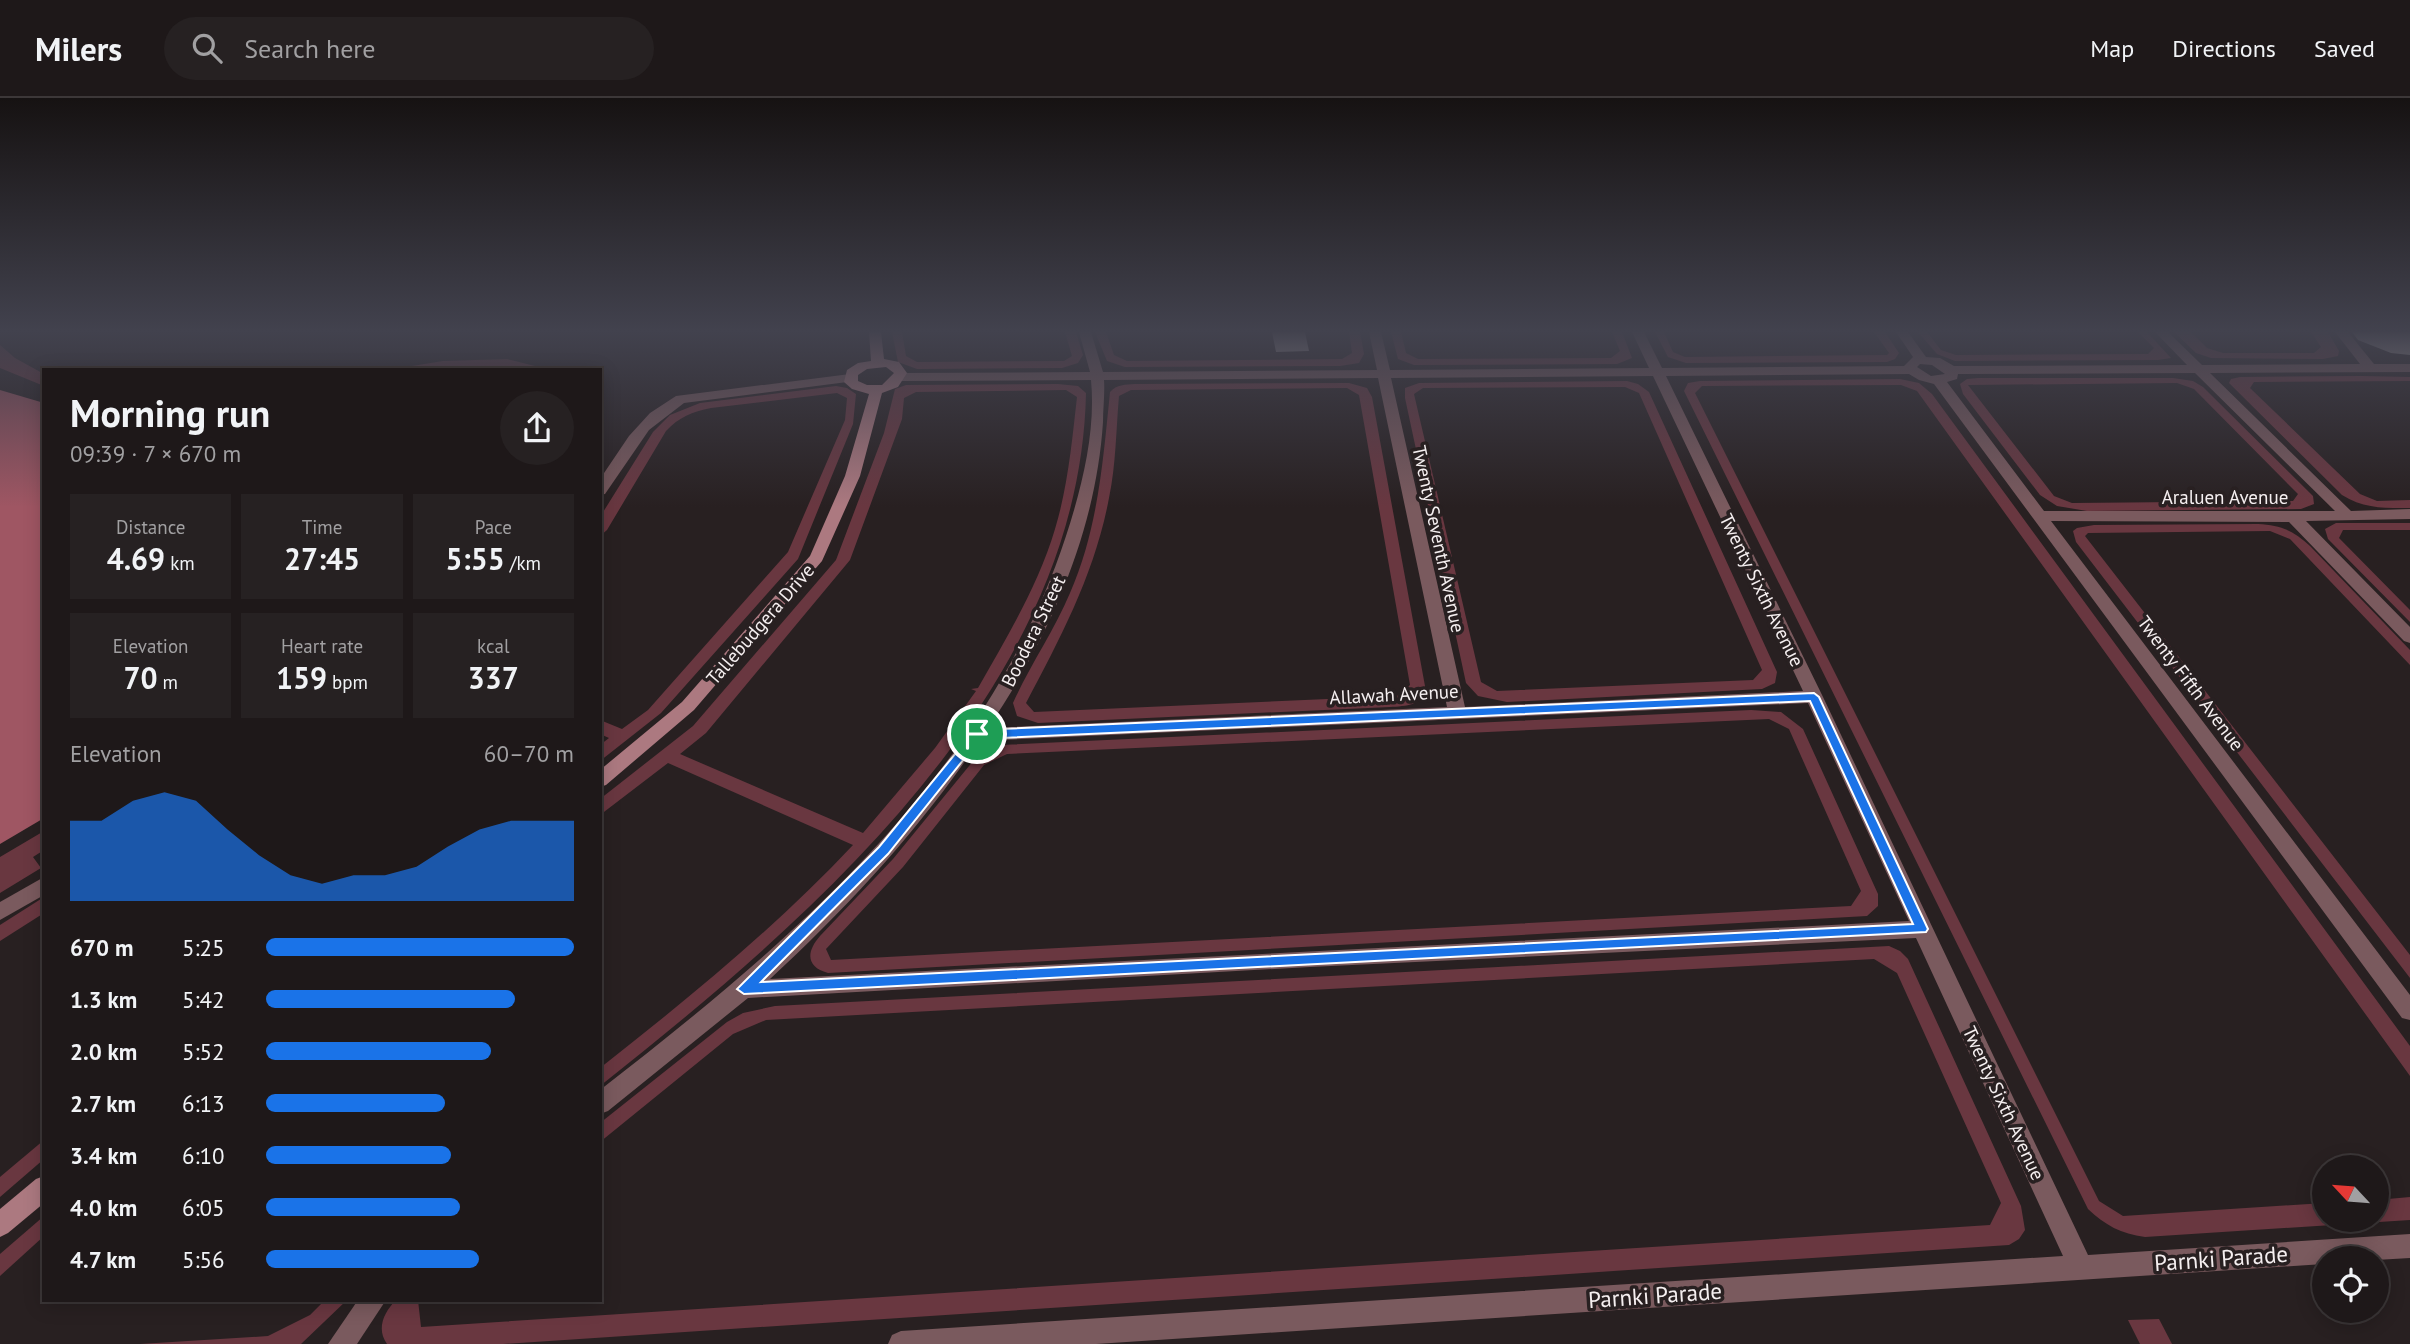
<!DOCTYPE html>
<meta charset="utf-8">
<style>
:root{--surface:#1e1819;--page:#262122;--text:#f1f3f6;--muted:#a1a0a2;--line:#3c3738;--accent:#1a73e8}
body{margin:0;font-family:"PT Sans",sans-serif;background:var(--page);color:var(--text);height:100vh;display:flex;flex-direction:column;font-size:26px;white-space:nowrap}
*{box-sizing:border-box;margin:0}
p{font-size:23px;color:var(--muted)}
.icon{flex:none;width:38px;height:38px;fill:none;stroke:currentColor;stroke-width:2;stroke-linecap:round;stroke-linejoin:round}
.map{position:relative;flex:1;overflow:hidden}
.sheet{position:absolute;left:42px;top:270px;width:560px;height:934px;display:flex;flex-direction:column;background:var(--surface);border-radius:0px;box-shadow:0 4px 18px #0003,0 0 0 2px var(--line)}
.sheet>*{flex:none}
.needle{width:46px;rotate:296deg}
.tools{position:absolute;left:2312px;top:1057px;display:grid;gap:14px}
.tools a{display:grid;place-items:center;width:77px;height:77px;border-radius:50%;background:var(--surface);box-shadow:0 4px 18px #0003,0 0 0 2px var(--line);font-size:35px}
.pin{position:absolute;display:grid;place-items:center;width:60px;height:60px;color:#fff;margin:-30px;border:4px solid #fff;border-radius:50%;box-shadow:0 2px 7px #0007}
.round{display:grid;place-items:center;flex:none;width:74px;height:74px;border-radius:37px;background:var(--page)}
.summary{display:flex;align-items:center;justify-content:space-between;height:119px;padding:0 28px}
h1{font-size:38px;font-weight:700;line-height:52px}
.metrics{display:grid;grid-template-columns:repeat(3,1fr);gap:10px;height:119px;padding:7px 28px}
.metrics div{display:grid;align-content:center;border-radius:0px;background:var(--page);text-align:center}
.metrics b{font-size:30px;font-weight:700}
.metrics small{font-size:19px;font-weight:400}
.metrics p{font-size:19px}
.chart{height:196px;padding:14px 28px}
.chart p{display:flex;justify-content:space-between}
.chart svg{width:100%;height:126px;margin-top:7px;fill:var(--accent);opacity:.7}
ul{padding:0 28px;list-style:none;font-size:23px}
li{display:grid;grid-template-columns:112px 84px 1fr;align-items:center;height:52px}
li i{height:18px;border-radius:9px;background:var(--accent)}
header{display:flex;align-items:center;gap:42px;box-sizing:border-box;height:98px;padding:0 35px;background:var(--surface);border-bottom:2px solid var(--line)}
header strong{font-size:33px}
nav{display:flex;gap:38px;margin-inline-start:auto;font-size:24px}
.search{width:490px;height:63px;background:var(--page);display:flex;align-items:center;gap:18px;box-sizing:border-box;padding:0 24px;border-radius:38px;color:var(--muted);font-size:26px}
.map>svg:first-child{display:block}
.green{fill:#693740;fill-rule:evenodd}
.water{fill:#9f5663}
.building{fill:#b8aeaf}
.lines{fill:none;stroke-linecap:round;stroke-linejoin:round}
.street{fill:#7a5a5e;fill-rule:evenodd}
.secondary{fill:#ac7980;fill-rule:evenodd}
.route{fill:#1a73e8;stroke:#fff;stroke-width:2;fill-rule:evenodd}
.labels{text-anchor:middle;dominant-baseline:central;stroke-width:7;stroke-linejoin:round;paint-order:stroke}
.street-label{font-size:19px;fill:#f5eff0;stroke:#282021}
.near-street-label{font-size:23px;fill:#f5eff0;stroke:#282021}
</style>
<header>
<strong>Milers</strong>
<div class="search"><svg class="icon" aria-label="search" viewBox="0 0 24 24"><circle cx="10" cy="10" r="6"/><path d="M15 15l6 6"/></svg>Search here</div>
<nav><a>Map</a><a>Directions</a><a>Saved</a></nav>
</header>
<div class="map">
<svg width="2410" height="1246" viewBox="0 0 2410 1246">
<rect width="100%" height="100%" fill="#282021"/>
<g class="green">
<polygon points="892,234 902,234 906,258 917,264 1064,263 1072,258 1065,234 1076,234 1083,257 1078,265 1062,270 917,271 898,264"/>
<polygon points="1095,234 1106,234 1114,257 1127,263 1342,261 1352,255 1349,234 1360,234 1364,256 1359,265 1340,268 1125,269 1107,263"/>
<polygon points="1391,234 1401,234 1406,255 1418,261 1611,260 1620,253 1612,234 1622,234 1632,260 1617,266 1414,267 1398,261"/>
<polygon points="1655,234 1664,234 1673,254 1685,259 1887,257 1889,255 1874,234 1885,234 1899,255 1895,261 1887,264 1686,265 1668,259"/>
<polygon points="1918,234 1927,234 1941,252 1956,257 2148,256 2154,250 2138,234 2147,234 2171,260 2158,262 1955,263 1937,256"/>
<polygon points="2174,234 2191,234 2207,250 2223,255 2314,255 2321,249 2311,234 2328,234 2339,253 2338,258 2323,261 2211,260 2196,255"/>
<polygon points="0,247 15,260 44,276 44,288 0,270"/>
<polygon points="507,261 547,271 450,269 393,271 443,263"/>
<path d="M 2361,278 L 2410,279 L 2410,283 L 2254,284 L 2250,290 L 2360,396 L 2377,403 L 2410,402 L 2410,410 C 2385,410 2364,411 2342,397 L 2229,285 L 2231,281 L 2240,279 Z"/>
<path d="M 1978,280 L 2173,280 L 2193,283 L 2203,289 L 2313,398 L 2314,406 L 2301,411 L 2087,413 L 2057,408 L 2040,397 L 1963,296 L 1960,286 L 1967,281 ZM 2177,285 L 2194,291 L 2298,396 L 2293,403 L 2072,405 L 2054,398 L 1968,287 Z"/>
<path d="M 1900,281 L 1919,285 L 1932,296 L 2410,948 L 2410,978 L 1917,293 L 1901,287 L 1702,288 L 1695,295 L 2099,1103 L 2123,1118 L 2324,1105 L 2324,1122 L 2376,1122 L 2377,1102 L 2410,1099 L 2410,1122 L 2145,1139 C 2121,1136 2105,1127 2088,1111 L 1684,293 L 1688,285 L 1700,283 Z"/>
<path d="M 1627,283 L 1638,286 L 1649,294 L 1777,574 L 1775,585 L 1762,591 L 1507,604 L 1478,598 L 1466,585 L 1405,300 L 1405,290 L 1419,285 ZM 1625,289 L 1639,295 L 1762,572 L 1753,582 L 1497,593 L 1481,584 L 1414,296 L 1423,290 Z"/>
<path d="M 1349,285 L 1367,290 L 1372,299 L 1425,588 C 1424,608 1406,608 1390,609 L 1038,625 L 1017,618 L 1013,605 C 1030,567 1054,533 1070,495 C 1098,431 1103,363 1110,294 C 1117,286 1125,287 1135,286 ZM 1347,290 L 1359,297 L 1410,587 L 1397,598 L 1034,614 L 1026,605 C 1061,539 1095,475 1109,400 C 1116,367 1116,332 1119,298 L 1131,292 Z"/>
<path d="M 1058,286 L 1078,288 L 1086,295 C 1080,591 813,819 600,988 L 600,970 C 689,900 776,829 853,747 L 668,665 L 600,717 L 600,701 L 693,628 L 836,462 L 884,335 L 895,291 L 906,287 ZM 1066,292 L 1077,299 C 1072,343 1068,388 1055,431 C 1038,488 1007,539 978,590 L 971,591 L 976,593 L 935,650 L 863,735 L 680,656 L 706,635 L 850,462 L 902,321 L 904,300 L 916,294 Z"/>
<path d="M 836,288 L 847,290 L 856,296 L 853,326 L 798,461 L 661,615 L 600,663 L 600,647 L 609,640 L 600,636 L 600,622 L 622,631 L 648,612 L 788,454 L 845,322 L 847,300 L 837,295 L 711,310 C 692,314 679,319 666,333 L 607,432 L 600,438 L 600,419 L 653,334 L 670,317 L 700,305 Z"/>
<polygon points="2336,425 2410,425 2410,432 2343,432 2339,440 2410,512 2410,524 2328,441 2325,431"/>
<path d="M 2258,426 C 2281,427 2294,433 2310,448 L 2410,552 L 2410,567 L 2290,441 L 2270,433 L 2088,435 L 2085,438 L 2410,857 L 2410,880 L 2076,444 L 2073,433 L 2077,430 L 2094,427 Z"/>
<path d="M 1751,612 L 1781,614 L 1803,631 L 1878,796 L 1878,808 L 1867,818 L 828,875 C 806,869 806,854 820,838 L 893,761 L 978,657 L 1000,647 ZM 1769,621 L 1789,631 L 1861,793 L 1851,808 L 831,862 L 826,851 L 903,769 L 984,667 L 1007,656 Z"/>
<polygon points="44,733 44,752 33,759 41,770 0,795 0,759"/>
<polygon points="44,799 44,815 0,843 0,827"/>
<path d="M 1889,848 L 1900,853 L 1908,861 L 2021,1108 L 2025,1132 L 2019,1141 L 2009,1147 L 503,1246 L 387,1246 C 376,1231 384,1214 396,1202 L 418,1202 L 421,1229 L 1990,1127 L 2001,1105 L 1897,875 L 1874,861 L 766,922 L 733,936 L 600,1044 L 600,1025 L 727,924 L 743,915 L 775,908 Z"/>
<polygon points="44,1042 44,1061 0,1099 0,1079"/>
<polygon points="44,1118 44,1138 0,1178 0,1156"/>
<polygon points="325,1202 347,1202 301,1246 140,1246 268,1238 310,1217"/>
<polygon points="2159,1221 2172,1246 2140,1246 2128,1222"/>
</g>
<polygon class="water" points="0,292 44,305 44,720 0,746"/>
<g class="building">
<polygon points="1272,234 1305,234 1309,253 1276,254"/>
<polygon points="2352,234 2410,234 2410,257 2391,255 2358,242"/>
</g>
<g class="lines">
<g class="street">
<path d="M 1079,234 L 1091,234 L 1103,274 L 1377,272 L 1369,234 L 1381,234 L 1390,272 L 1649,270 L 1632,234 L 1644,234 L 1662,270 L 1904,268 L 1913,259 L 1896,234 L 1908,234 L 1926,259 L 1940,260 L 1954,268 L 2187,267 L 2155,234 L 2168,234 L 2202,267 L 2360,266 L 2335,234 L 2348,234 L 2374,266 L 2410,266 L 2410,274 L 2210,275 L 2351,413 L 2410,411 L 2410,421 L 2306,423 L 2410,529 L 2410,545 L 2404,543 L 2289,424 L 2051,423 L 2410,897 L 2410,922 L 2402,920 L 1934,286 L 1919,282 L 1909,276 L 1666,278 L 1823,599 L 2088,1157 L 2410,1136 L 2410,1160 L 2376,1162 L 2324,1160 L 2324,1166 L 1096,1246 L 888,1246 L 892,1237 L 901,1233 L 2063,1158 L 1916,840 L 1310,869 L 748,900 L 608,1013 L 600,1016 L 600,992 C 792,843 988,677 1066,438 C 1082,389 1096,333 1091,282 L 901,283 L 894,279 L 901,275 L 1090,274 ZM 1920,266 L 1932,267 L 1945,276 L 1931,278 L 1917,269 ZM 2195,275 L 2335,413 L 2044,413 L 1947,284 L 1957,281 L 1958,276 ZM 1653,278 L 1803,593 L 1465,609 L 1391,280 ZM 1378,280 L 1447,609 L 988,630 C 1049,540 1096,434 1103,324 C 1103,310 1105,295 1104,282 ZM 1808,605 L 1909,823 L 770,881 C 848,809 920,731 979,643 Z"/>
<polygon points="850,276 857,280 855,283 684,305 649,332 605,396 600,397 600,381 629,338 650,315 676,298"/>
<polygon points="44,779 44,797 0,822 0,804"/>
<polygon points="358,1202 386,1202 357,1246 328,1246"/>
</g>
<g class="secondary">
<path d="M 869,234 L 881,234 L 884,261 L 899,264 L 907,275 L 898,289 L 882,295 L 860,378 L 822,463 L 694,612 L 606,687 L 600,689 L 600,672 L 682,604 L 810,458 L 845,378 L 869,296 L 852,291 L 844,284 L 847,272 L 858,265 L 871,263 ZM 886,269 L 894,275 L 882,287 L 867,287 L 858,283 L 858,277 L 867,271 Z"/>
<polygon points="44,1078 44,1105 8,1135 0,1139 0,1111 36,1081"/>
</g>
</g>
<linearGradient id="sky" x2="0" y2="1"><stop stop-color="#161212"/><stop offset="0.57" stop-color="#42424e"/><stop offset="1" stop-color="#42424e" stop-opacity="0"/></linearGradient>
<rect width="2410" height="409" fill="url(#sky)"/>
<path class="route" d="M 1814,595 L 1819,599 L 1928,831 L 1926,834 L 744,896 L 737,891 L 879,749 L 973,634 L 977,632 ZM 1810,603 L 1913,826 L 761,884 L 888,756 L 980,641 Z"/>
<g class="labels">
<g class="street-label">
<text x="2225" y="399">Araluen Avenue</text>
<text transform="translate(1439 441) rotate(78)">Twenty Seventh Avenue</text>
<text transform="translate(1762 492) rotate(64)">Twenty Sixth Avenue</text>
<text transform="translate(760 526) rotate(-49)">Tallebudgera Drive</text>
<text transform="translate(1033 533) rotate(-64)">Boodera Street</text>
<text transform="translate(2191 585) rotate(53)">Twenty Fifth Avenue</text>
<text transform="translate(1394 596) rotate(-3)">Allawah Avenue</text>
<text transform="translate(2004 1005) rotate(65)">Twenty Sixth Avenue</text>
</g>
<g class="near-street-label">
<text transform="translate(2221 1160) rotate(-4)">Parnki Parade</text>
<text transform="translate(1655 1197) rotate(-4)">Parnki Parade</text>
</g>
</g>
</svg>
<div class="tools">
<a><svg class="needle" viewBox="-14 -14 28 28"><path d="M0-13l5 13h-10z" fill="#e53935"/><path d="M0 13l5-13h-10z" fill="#a1a0a2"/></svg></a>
<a><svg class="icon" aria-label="locate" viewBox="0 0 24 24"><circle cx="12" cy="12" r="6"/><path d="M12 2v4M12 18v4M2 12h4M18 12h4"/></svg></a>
</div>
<div class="pin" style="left:977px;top:636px;background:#1e9e55"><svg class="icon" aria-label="arrive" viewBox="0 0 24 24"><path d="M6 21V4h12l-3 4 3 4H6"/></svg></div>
<section class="sheet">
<div class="summary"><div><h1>Morning run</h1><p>09:39 · 7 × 670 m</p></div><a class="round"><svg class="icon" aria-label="share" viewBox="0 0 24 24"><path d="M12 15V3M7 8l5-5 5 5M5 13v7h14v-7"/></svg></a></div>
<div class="metrics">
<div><p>Distance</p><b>4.69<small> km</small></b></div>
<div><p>Time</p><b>27:45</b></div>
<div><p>Pace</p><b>5:55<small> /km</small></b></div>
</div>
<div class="metrics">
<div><p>Elevation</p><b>70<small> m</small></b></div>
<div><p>Heart rate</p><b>159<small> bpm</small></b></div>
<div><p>kcal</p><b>337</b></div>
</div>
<div class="chart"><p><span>Elevation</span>60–70 m</p>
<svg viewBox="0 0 160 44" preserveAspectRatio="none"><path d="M0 44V16L10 16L20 9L30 6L40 9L50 19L60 28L70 35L80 38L90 35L100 35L110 32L120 25L130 19L140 16L150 16L160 16V44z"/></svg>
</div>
<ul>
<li><b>670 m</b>5:25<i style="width:100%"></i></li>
<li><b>1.3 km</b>5:42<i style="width:81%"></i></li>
<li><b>2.0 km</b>5:52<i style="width:73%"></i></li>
<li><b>2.7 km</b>6:13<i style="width:58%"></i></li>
<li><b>3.4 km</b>6:10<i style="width:60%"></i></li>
<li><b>4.0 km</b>6:05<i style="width:63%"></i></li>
<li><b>4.7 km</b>5:56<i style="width:69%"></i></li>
</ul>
</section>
</div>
